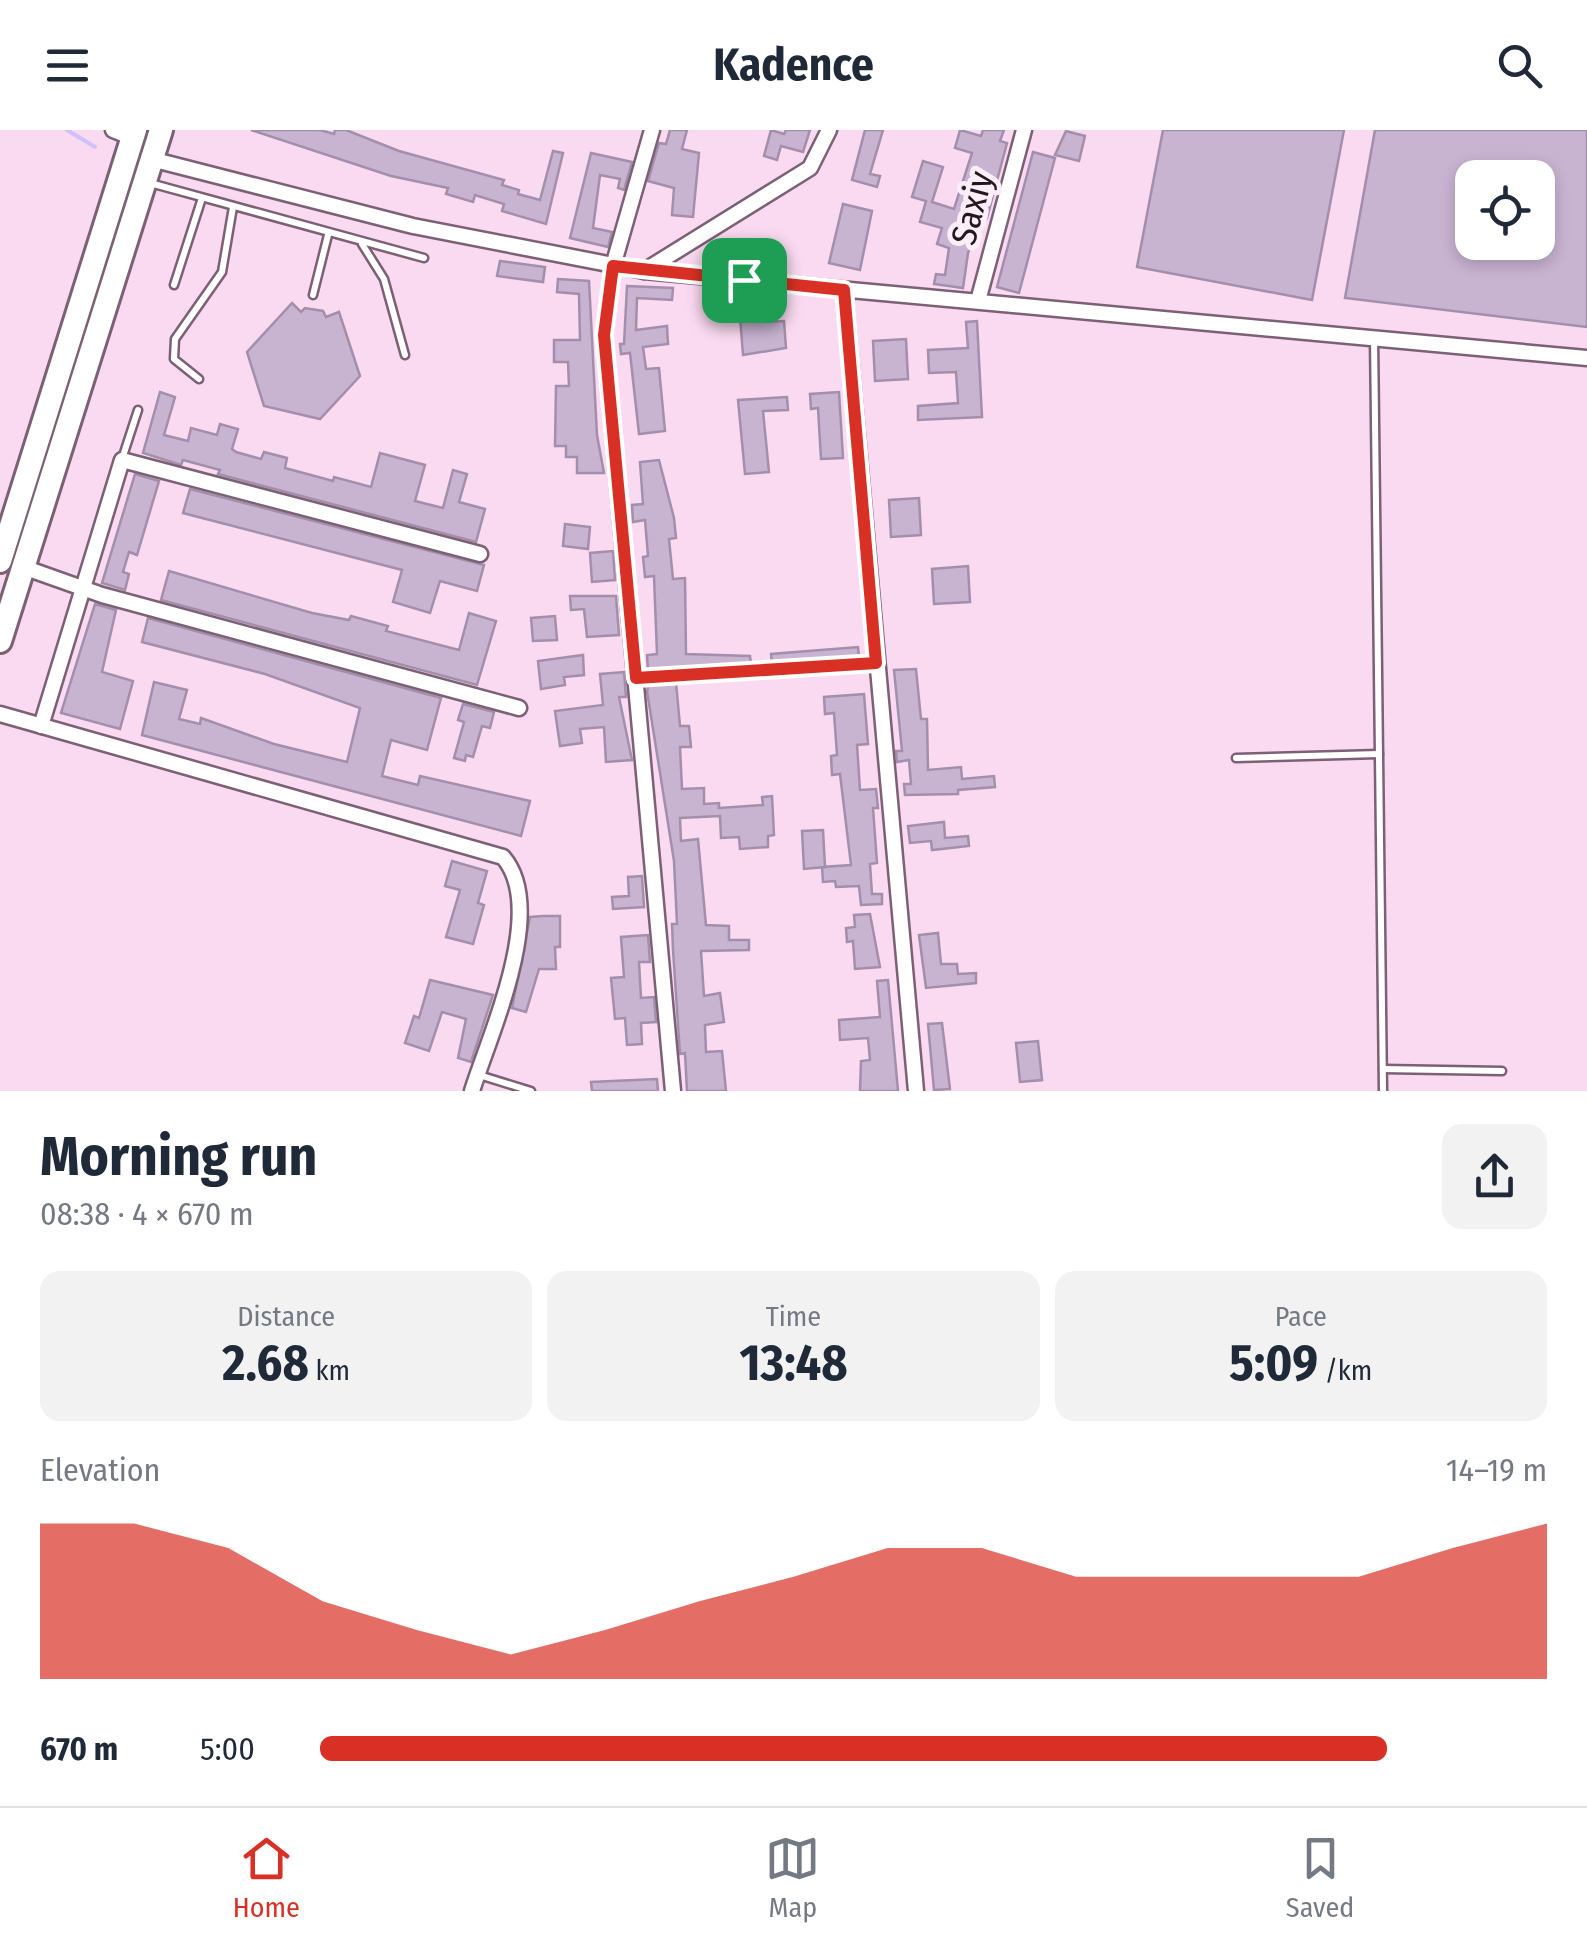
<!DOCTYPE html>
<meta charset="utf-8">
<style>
:root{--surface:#fff;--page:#f2f2f3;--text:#1f2937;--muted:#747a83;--line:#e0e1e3;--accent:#d93025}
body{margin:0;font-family:"Fira Sans Condensed",sans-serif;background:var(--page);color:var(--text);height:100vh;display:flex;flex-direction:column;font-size:38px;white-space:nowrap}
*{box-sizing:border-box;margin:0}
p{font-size:32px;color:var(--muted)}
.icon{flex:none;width:55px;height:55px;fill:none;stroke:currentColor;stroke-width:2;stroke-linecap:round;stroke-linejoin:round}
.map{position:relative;height:961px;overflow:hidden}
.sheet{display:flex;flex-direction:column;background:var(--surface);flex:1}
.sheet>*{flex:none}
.buttons{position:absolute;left:1455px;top:30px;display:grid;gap:20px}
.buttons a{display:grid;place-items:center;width:100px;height:100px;border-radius:20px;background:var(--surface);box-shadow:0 5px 15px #0003;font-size:50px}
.pin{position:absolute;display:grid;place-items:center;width:85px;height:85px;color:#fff;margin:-42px;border-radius:20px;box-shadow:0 5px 15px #0006}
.round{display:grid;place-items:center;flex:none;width:105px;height:105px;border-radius:20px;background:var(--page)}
.overview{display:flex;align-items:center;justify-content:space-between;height:170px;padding:0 40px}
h1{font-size:55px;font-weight:700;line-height:75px}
.stats{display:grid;grid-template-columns:repeat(3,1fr);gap:15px;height:170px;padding:10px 40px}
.stats div{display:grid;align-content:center;border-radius:20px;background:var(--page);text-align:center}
.stats b{font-size:50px;font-weight:700}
.stats small{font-size:28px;font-weight:400}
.stats p{font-size:28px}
.chart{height:280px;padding:20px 40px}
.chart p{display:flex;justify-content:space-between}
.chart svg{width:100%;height:180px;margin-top:10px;fill:var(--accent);opacity:.7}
ul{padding:0 40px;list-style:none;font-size:32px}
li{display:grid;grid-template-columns:160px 120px 1fr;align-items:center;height:75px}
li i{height:25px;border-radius:12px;background:var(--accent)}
header{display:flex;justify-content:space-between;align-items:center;height:130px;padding:0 40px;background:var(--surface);font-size:45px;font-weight:700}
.menu{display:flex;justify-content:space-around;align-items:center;height:140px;border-top:2px solid var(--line);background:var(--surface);font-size:28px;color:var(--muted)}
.menu a{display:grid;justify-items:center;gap:5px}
.menu .current{color:var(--accent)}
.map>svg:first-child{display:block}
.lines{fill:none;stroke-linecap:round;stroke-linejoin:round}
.stream{stroke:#d0c1fd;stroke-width:4}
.building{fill:#c8b3d1;stroke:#a38fab;stroke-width:2.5;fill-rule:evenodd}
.service-casing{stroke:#7c6074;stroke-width:11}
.minor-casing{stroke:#7c6074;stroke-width:19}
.trunk-casing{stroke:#7c6074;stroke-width:28}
.service{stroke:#fff;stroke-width:6}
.minor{stroke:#fff;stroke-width:14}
.trunk{stroke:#fff;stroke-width:22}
.route-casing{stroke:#fff;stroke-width:20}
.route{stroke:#d93025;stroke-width:12}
.labels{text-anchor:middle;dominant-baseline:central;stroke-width:10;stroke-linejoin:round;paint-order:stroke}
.street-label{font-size:35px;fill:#231720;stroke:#fbeef7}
</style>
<header><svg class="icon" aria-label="menu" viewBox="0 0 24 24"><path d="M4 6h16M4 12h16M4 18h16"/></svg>Kadence<svg class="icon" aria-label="search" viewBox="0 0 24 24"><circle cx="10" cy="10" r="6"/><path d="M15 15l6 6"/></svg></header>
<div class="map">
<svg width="1587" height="961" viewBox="0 0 1587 961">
<rect width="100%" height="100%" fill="#fadaf1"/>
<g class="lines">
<polyline class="stream" points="67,0 95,17"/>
</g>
<g class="building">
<polygon points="251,0 320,0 334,4 335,0 346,0 399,21 504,50 502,55 519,60 518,64 540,70 553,21 563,23 546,94 502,81 504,74 475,65 473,72 446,64 448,58 391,46"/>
<polygon points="670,0 687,0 682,19 699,23 693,87 672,85 674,58 648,51 659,13 666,14"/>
<polygon points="771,0 784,4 786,0 810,0 803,22 781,16 777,30 764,26"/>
<polygon points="865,0 883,0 870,44 880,46 877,57 852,50"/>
<polygon points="960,0 981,6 983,0 1004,0 1000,11 1007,13 987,88 981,86 968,123 963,158 934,154 936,144 945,145 949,118 937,114 942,98 920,92 926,71 912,67 923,31 943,37 932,72 954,79 972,23 955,18"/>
<polygon points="1163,0 1344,0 1312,170 1137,137"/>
<path d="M 1375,0 L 1587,0 L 1587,197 L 1345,168 ZM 1472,48 L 1538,48 L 1538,112 L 1472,112 Z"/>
<polygon points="1066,1 1085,6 1079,31 1055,25"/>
<polygon points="1033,22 1055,28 1019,163 997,157"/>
<polygon points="591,23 632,32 624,60 618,58 620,49 600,45 593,98 612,102 608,117 570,108"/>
<polygon points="843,74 872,81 860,140 829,133"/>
<polygon points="500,131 545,137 543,152 497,146"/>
<polygon points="558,149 589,151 597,305 604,343 577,343 577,327 566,327 566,316 555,316 556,256 569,256 568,232 554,232 554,210 580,210 579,164 557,162"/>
<polygon points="627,156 673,158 672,170 637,168 636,200 667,196 668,214 643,217 646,239 659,238 665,301 639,304 630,223 621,224 620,214 624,214"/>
<polygon points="764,172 766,192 784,191 786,218 743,225 739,174"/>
<polygon points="292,173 301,182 305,178 323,181 326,187 339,182 360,246 320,289 264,276 247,222"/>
<polygon points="977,191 982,287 918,290 918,276 958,273 956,242 929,243 928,220 968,218 966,192"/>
<polygon points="906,209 908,249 875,251 873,211"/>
<polygon points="160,262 175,267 164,305 188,311 191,298 217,305 220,294 238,299 232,319 236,322 261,329 264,322 287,328 285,338 333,351 334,347 371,357 380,323 425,335 415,371 443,378 453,340 467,344 459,372 485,379 476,412 218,344 220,340 183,330 181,335 143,323"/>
<polygon points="839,262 843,328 821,329 818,278 811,279 810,264"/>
<polygon points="787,267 788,280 763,281 769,342 745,344 738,270"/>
<polygon points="659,330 674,388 676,408 669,409 673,449 685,448 686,524 750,526 751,534 648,540 647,525 657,524 654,446 645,447 643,427 648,426 645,390 633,392 632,375 643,374 640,332"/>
<polygon points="135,344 159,351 137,425 129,422 123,442 129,444 125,460 102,453"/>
<polygon points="190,359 484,435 477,461 440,451 430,483 393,472 402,440 183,383"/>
<polygon points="919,368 921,405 891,407 889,370"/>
<polygon points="565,394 590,397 588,419 563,416"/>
<polygon points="613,421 615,450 592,452 590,423"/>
<polygon points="968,436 970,472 934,474 932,439"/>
<polygon points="169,441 312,483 349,490 351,486 388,496 386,501 459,520 469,483 496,491 477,555 161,470"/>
<polygon points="570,466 616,466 619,505 587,507 584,479 571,480"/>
<polygon points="95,474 116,480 102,542 133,551 120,599 61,583"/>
<polygon points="555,486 557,510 533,511 531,488"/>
<polygon points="148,488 441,568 427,620 391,610 382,646 418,655 420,646 530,671 521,706 142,605 154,552 187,560 179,589 200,594 201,588 274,614 347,632 360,578 265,544 142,512"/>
<polygon points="858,517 859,527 772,533 771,524"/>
<polygon points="583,525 584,545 564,547 565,555 541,559 538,531"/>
<polygon points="916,539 921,589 927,589 928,640 961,637 962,649 994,646 995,657 958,660 958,664 905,665 904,654 911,654 909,630 897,632 896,621 902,621 894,540"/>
<polygon points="624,542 626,567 619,567 632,630 606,632 604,597 580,599 582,613 560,616 555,581 603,575 600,544"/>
<polygon points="676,552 680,596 689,596 691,617 680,617 682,659 704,658 704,674 719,673 719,678 763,675 762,667 772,666 774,705 768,706 768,717 740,719 739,707 721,708 720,686 680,688 681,711 698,709 706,795 729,796 729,810 749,810 749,820 701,821 704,866 720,863 724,892 705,895 706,922 722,921 726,961 687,961 685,923 680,924 673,820 672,794 677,794 674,731 647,561 649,554"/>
<polygon points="864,564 868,614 857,615 860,660 876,659 878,678 873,678 877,733 870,734 872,764 882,764 882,774 861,775 859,756 836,757 835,751 823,752 822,737 851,735 840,644 832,645 831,626 837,625 834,583 825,584 824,567"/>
<polygon points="463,574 494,582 490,598 482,596 473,627 466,625 465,631 454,628 464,592 458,590"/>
<polygon points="944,692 945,708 968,706 969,716 932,720 931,711 910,713 908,696"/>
<polygon points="823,700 825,737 804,739 802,701"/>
<polygon points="452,731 487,741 478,773 484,775 473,814 446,807 460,760 445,756"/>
<polygon points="642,746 644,777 613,779 612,767 629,766 628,747"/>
<polygon points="870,784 880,837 855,839 853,811 847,812 846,798 855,797 854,785"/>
<polygon points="543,786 560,786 560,817 555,817 556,839 539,839 526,882 512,878 530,787"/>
<polygon points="938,803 941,834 957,834 958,844 976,843 976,853 926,858 919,805"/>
<polygon points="648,805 650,832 639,832 641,868 654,867 656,892 641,893 642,914 627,915 625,888 615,889 611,848 624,847 621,807"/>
<polygon points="430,850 493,865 471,932 458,928 466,889 442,882 429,921 405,913 414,886 419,888"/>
<polygon points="888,850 898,961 860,961 861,931 870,930 868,908 840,910 839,890 880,887 877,851"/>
<polygon points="942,893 950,959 934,960 928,894"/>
<polygon points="1038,911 1042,950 1020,952 1016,913"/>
<polygon points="657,949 658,961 592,961 591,952"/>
</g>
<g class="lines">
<g class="service-casing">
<g id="service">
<polyline points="150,53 424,128"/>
<polyline points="362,114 384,149 405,225"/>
<polyline points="174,155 202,68"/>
<polyline points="313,165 328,105"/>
<polyline points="1374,207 1383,961"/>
<polyline points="199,249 174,229 175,209 222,142 233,77"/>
<polyline points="122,329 138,280"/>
<polyline points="637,548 876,533"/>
<polyline points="1236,628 1379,624"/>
<polyline points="1383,939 1502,941"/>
<polyline points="479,945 531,961"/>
</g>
</g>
<g class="minor-casing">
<g id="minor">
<polyline points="113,0 133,8"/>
<polyline points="652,0 613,136 604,205 673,961"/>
<polyline points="151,29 413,96 644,141 1587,228"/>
<polyline points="644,141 810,38 829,0"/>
<polyline points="844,160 916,961"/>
<polyline points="978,171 1024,0"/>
<polyline points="23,437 102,465 519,578"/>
<path d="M 0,584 L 503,727 C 548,779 490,903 472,961"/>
<polyline points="41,596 122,330 480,424"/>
</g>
</g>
<g class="trunk-casing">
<g id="trunk">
<polyline points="0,431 135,0"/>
<polyline points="0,511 161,0"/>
</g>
</g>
<use href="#service" class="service"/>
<use href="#minor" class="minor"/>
<use href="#trunk" class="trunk"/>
</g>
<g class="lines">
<g class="route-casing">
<polygon id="route" points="613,136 844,160 876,533 636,548 604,205"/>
</g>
<use href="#route" class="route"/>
</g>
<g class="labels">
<g class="street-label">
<text transform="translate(972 78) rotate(-75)">Saxiy</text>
</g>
</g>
</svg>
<div class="buttons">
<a><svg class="icon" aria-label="locate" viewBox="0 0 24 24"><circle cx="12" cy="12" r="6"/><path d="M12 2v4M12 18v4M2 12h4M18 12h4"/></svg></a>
</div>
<div class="pin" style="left:744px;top:150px;background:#1e9e55"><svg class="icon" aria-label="arrive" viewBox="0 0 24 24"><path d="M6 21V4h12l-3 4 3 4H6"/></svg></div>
</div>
<section class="sheet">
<div class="overview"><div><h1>Morning run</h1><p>08:38 · 4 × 670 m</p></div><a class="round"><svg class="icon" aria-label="share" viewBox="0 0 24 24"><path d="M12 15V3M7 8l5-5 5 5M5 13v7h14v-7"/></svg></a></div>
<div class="stats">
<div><p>Distance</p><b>2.68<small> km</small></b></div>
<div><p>Time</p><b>13:48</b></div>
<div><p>Pace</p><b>5:09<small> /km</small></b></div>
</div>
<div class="chart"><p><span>Elevation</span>14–19 m</p>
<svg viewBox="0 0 160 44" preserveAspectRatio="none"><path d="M0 44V6L10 6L20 12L30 25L40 32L50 38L60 32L70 25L80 19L90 12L100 12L110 19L120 19L130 19L140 19L150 12L160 6V44z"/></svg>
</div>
<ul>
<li><b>670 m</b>5:00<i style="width:87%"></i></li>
</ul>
</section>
<nav class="menu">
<a class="current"><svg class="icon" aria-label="home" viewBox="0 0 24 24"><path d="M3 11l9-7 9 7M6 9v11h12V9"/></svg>Home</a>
<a><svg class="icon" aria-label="map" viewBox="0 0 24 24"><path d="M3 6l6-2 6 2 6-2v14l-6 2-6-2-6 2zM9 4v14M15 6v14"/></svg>Map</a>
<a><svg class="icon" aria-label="saved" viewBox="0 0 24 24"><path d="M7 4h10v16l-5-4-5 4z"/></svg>Saved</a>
</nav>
